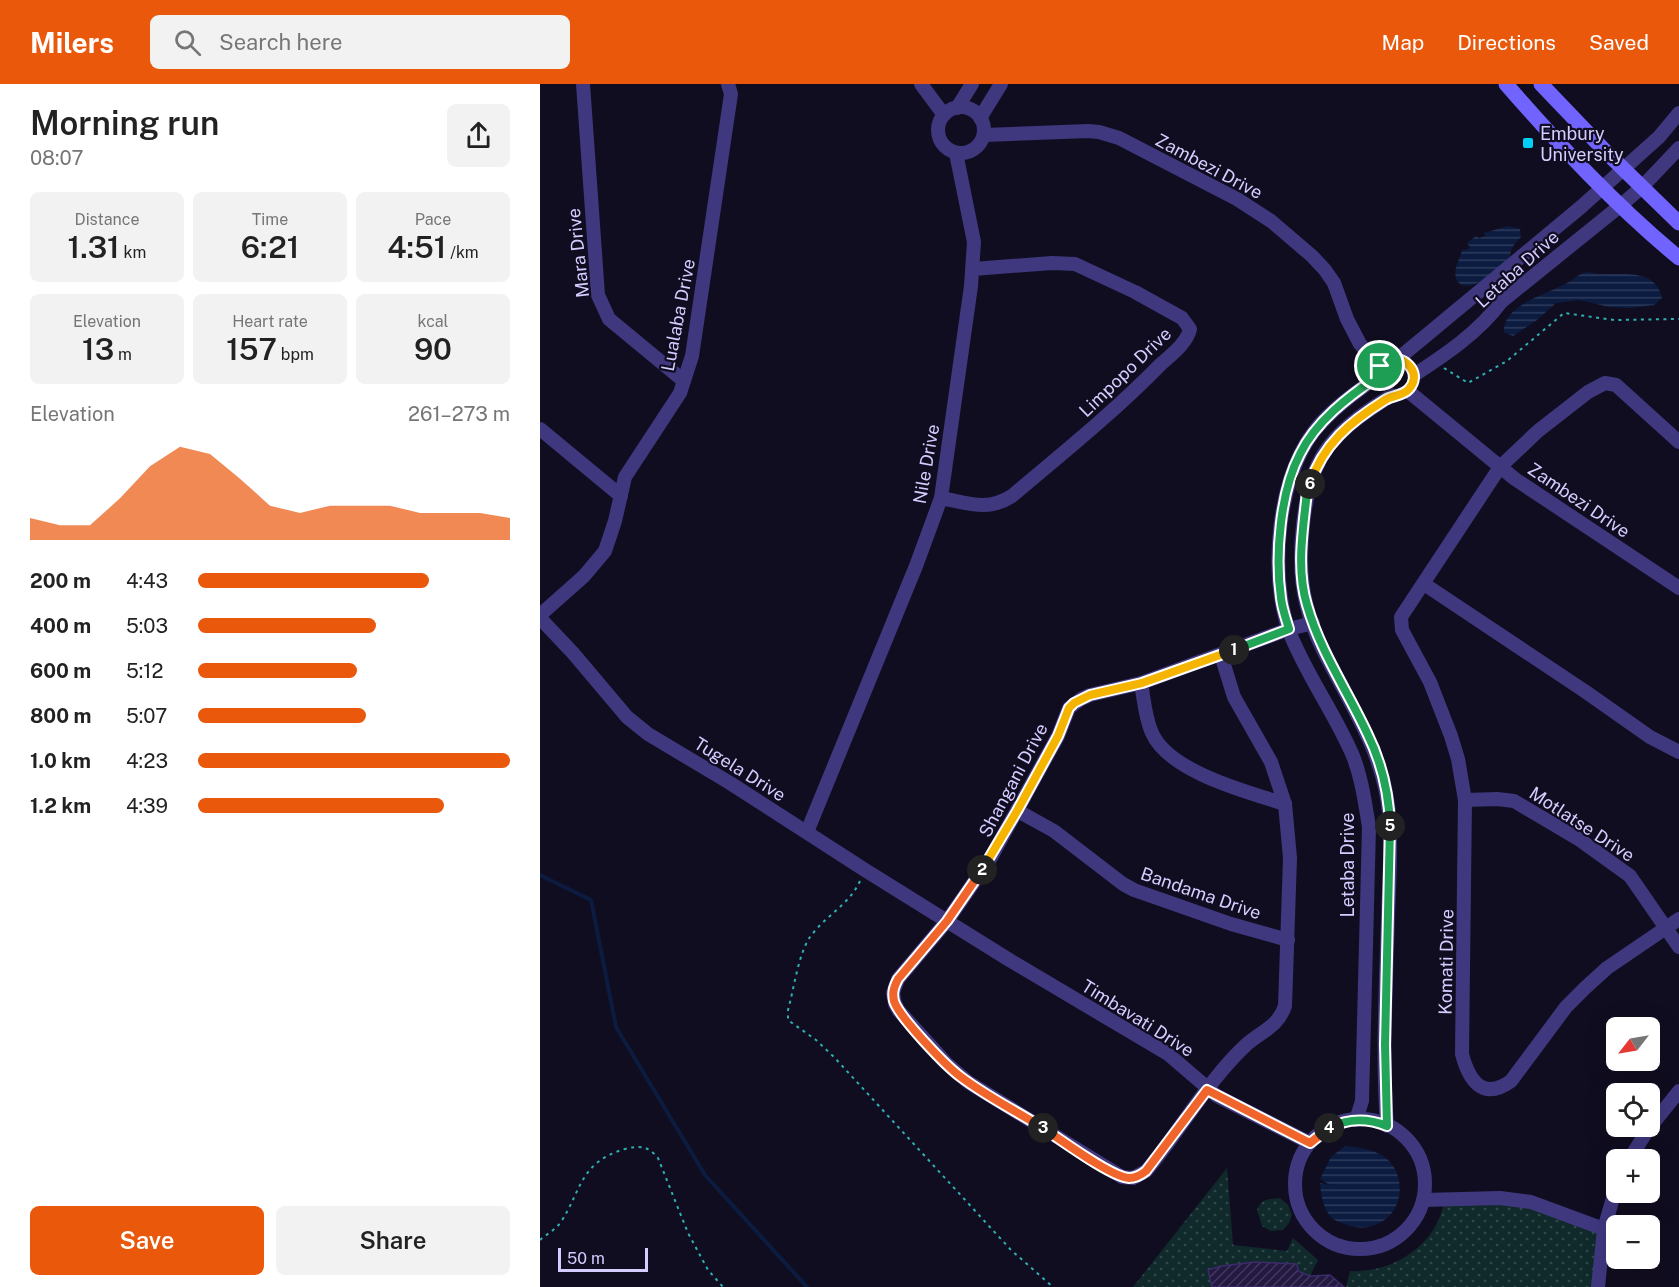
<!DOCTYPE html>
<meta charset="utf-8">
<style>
:root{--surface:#fff;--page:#f2f2f2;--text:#222;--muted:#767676;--accent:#ea580c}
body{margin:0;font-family:"Public Sans",sans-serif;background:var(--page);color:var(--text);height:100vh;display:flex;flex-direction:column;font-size:22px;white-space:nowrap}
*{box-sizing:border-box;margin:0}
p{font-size:20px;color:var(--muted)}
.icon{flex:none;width:33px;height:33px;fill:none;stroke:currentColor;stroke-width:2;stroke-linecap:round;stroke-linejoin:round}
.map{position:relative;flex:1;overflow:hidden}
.sheet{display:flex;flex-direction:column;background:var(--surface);width:540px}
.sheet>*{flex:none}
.needle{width:39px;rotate:239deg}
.tools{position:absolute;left:1066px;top:933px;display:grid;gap:12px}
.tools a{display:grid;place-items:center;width:54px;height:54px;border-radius:9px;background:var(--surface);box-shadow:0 6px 24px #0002;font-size:30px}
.scale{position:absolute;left:18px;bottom:15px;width:90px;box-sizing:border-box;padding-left:6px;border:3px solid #d5ccff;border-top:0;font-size:16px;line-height:21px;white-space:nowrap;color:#d5ccff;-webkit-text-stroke:4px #110d20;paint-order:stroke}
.pin{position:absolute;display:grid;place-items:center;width:51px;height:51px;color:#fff;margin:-26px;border:3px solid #fff;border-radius:50%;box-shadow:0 2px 6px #0007}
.km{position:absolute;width:30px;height:30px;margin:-15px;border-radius:50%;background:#222;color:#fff;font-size:16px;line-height:30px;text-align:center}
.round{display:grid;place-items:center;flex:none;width:63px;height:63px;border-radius:9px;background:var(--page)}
.summary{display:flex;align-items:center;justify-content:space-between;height:102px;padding:0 30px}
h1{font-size:33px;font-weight:600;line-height:45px}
.figures{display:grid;grid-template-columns:repeat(3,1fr);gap:9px;height:102px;padding:6px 30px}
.figures div{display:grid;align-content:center;border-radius:9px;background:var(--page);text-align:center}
.figures b{font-size:30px;font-weight:600}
.figures small{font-size:16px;font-weight:400}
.figures p{font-size:16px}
.chart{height:168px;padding:12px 30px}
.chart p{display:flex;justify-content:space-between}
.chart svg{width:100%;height:108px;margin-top:6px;fill:var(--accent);opacity:.7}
.primary-button{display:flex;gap:12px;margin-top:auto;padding:12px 30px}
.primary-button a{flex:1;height:69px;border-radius:9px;background:var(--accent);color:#fff;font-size:24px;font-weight:600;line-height:69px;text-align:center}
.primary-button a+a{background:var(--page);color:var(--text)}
ul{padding:0 30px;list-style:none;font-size:20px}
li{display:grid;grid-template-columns:96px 72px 1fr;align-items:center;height:45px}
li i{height:15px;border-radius:8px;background:var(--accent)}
header{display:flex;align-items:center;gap:36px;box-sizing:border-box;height:84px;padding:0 30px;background:var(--accent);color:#fff}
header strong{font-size:28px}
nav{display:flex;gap:33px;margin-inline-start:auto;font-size:21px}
.search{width:420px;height:54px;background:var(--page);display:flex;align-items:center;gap:15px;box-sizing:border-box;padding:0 21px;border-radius:9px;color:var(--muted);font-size:22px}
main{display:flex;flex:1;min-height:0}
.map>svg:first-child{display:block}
.grass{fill:url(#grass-dots)}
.water{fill:url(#water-rules)}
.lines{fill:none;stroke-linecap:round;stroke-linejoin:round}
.stream{stroke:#0b1c40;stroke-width:4}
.building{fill:url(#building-hatch);stroke:#3c2b6c;stroke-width:1.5}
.path{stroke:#2eb0b0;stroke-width:2;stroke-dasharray:3 4.5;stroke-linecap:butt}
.minor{stroke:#3f387f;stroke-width:14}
.secondary{stroke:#7164fe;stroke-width:15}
.split-1-casing{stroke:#fff;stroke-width:12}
.split-2-casing{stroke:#fff;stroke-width:12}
.split-3-casing{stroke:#fff;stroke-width:12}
.split-4-casing{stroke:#fff;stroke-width:12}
.split-5-casing{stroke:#fff;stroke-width:12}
.split-6-casing{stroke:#fff;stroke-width:12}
.split-7-casing{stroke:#fff;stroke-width:12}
.split-1{stroke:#22a559;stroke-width:8}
.split-2{stroke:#f5b400;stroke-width:8}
.split-3{stroke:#f0652b;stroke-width:8}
.split-4{stroke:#f0652b;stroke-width:8}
.split-5{stroke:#22a559;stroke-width:8}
.split-6{stroke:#22a559;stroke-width:8}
.split-7{stroke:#f5b400;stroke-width:8}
.poi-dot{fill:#02cff5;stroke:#110d20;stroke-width:2}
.labels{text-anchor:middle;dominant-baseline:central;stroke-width:4.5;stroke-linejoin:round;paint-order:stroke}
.poi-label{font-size:18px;fill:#d5ccff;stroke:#110d20;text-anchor:start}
.street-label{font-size:18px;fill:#d5ccff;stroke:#110d20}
</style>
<header>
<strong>Milers</strong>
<div class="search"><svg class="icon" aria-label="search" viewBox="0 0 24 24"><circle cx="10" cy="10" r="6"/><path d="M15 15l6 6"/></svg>Search here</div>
<nav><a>Map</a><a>Directions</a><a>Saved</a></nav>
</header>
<main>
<section class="sheet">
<div class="summary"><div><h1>Morning run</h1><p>08:07</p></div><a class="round"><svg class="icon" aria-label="share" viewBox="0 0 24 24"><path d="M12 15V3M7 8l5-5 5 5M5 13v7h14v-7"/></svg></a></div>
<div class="figures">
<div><p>Distance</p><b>1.31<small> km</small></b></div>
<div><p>Time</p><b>6:21</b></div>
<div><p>Pace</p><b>4:51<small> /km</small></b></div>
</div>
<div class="figures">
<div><p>Elevation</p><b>13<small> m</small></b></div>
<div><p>Heart rate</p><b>157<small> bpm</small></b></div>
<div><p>kcal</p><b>90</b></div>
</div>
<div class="chart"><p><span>Elevation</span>261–273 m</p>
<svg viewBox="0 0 160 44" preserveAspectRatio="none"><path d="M0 44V35L10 38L20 38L30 27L40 14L50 6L60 9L70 19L80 30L90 33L100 30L110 30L120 30L130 33L140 33L150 33L160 35V44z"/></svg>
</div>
<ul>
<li><b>200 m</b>4:43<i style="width:74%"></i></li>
<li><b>400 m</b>5:03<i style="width:57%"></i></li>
<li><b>600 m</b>5:12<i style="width:51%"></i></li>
<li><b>800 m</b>5:07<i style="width:54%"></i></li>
<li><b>1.0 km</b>4:23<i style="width:100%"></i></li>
<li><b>1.2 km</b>4:39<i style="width:79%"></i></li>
</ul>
<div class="primary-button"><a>Save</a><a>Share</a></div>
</section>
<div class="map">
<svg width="1139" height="1203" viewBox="0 0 1139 1203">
<defs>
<pattern id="grass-dots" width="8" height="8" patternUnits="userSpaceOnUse" patternTransform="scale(1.5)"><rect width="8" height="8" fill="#10292a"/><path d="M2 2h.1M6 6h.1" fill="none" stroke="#32474a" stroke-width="1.8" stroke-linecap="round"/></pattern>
<pattern id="water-rules" width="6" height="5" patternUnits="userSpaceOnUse" patternTransform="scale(1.5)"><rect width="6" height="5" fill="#0b1c40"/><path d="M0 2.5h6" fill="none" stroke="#2e3c5d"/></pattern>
<pattern id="building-hatch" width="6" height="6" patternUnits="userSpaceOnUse" patternTransform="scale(1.5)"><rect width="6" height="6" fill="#231941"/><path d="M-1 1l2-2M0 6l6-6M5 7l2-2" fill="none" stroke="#42395e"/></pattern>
</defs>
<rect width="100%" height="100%" fill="#110d20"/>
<g class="grass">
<polygon points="687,1084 693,1161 747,1167 753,1154 778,1176 770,1192 758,1187 757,1180 710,1179 672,1184 672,1203 593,1203"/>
<path d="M 740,1114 L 748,1121 L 752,1131 L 749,1139 L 743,1146 L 731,1147 L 722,1142 L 717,1126 C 721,1115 728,1115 740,1114 Z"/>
<path d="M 972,1115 L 1064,1145 L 1058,1203 L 806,1203 L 810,1187 C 852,1190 899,1160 904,1116 Z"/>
</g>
<g class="water">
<path d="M 968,142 L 980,145 L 981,153 C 978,156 974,160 972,164 C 970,169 971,172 967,177 C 960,185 924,216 916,194 C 913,185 920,175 922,166 L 926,166 L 930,163 L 927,159 L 936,152 L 939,154 L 945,152 L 944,149 Z"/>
<path d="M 1047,188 C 1074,195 1114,179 1122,214 L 1114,221 L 1090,224 L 1069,223 L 1039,216 L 1016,219 L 997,236 L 973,252 L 964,248 C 962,221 1008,210 1027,199 C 1035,195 1038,190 1047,188 Z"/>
<path d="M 805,1062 C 825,1064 847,1067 856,1087 C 871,1123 839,1154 804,1140 C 800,1138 795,1137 792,1134 C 783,1125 781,1111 780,1099 L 790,1101 L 780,1095 L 791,1073 Z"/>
</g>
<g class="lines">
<polyline class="stream" points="0,791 51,816 76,943 165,1091 267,1203"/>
</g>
<polygon class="building" points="715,1178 757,1180 758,1187 770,1192 790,1191 804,1203 672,1203 668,1186 681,1182"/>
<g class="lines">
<g class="path">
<polyline points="904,284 928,299 967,277 1024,229 1074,236 1139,235"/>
<path d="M 320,797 C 309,821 285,832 270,853 C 258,871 254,905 248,926 L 248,936 L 276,956 L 294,973 L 471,1166 L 513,1203"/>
<path d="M 0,1156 C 7,1150 15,1146 21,1138 C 42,1105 40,1078 85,1065 C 100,1061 108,1062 118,1074 L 148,1149 L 168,1186 L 183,1203"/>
</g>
<g class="minor">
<polyline points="43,0 58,211 69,235 144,297"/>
<polyline points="381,0 404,31"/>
<circle cx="421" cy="46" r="23"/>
<polyline points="417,24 432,0"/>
<polyline points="440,34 461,0"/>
<polyline points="444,51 548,47 559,48 579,54 697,115 731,137 772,172 785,186 794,199 807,235 820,260 840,282"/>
<polyline points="859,274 1041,123 1119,53 1139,29"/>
<path d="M 874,291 C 905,271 939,248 961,218 L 1080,122 L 1102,103 L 1139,64"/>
<polyline points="868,307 975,395 1139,504"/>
<polyline points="0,345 81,412"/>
<path d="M 1139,358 L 1076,301 L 1065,299 L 1048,308 L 998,347 L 960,383 L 861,533 L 862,546 L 890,598 L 911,652 L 918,675 L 925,716 L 922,970 C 929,997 943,1017 971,997 L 1026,923 L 1045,904 L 1067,884 L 1139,835"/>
<path d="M 401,414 C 428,419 447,428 472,412 C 523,369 574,328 621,280 C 631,271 647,259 650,245 L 642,234 L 595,208 L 535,180 L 512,179 L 433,185"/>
<polyline points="884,500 1046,608 1110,653 1139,668"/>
<polyline points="0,531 44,492 65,467 75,437 85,393 140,309 152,272 191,10 188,0"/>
<polyline points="0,534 33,569 87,633 108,650 190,699 325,786 471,877 628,970 677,1012 770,1059"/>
<path d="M 681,571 L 694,613 L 731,678 L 745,720 L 750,774 L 745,922 C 737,944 723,946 707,960 C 667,997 641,1046 606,1087 L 593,1094 L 582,1093 L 428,998 L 406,979 L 359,927 L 355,920 L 353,909 L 358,895 L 407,837 L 450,775 L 518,652 L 529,624 L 541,615 L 550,611 L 601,599 L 749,545 L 773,539"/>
<path d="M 601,599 C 604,615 605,634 612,649 C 629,688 708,708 745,720"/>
<polyline points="925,716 957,715 974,717 1040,756 1090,792 1139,863"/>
<polyline points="478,727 514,747 583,800 594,806 691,840 748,856"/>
<polyline points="267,748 376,482 401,414 431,202 434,158 416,69"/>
<circle cx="820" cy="1100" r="65"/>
<path d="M 816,1036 L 822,1017 L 829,743 C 825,719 822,695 813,672 C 795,629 766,591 749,547 C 729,490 737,394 775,346 C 792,325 815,309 837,293"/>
<path d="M 847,1042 C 842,973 846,902 848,833 C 849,799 852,763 849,729 C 843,666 810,621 783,566 C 776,552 770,535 766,519 C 756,477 761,397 789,362 C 805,341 830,325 852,311"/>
<polyline points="1089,1076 1107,1047 1139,1007"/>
<polyline points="883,1116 960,1114 991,1118 1064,1145"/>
<polyline points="1058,1203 1064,1145 1077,1100"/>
</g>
<g class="secondary">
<path d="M 966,0 C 1020,62 1076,122 1139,174"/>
<polyline points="1001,0 1067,69 1139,139"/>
</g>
</g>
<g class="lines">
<g class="split-1-casing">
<path id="split-1" d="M 694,566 L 749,545 C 746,535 742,524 741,514 C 735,472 740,408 760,370 C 776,337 808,313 837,293 L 840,282"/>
</g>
<g class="split-2-casing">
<polyline id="split-2" points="442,786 477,727 518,652 529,624 534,619 550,611 602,599 694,566"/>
</g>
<g class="split-3-casing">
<path id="split-3" d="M 442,786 L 407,837 L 358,895 C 354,903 352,908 354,917 C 359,933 406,982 421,993 C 446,1012 476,1027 503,1044"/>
</g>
<g class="split-4-casing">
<path id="split-4" d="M 503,1044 C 520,1055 571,1093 589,1094 C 595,1094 601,1091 606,1087 L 667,1006 L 770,1059 L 789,1044"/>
</g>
<g class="split-5-casing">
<path id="split-5" d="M 789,1044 C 809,1034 827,1034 847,1042 L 845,961 L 850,742"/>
</g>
<g class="split-6-casing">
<path id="split-6" d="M 770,400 L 767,408 C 763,445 756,485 767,521 C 780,567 807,606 827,649 C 841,677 849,710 850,742"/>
</g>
<g class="split-7-casing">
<path id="split-7" d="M 770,400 C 783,360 810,338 845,316 C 853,311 863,312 869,305 C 882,290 867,274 852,274 L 840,282"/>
</g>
<use href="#split-1" class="split-1"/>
<use href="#split-2" class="split-2"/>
<use href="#split-3" class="split-3"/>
<use href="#split-4" class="split-4"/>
<use href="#split-5" class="split-5"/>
<use href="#split-6" class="split-6"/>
<use href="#split-7" class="split-7"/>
</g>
<rect class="poi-dot" x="982" y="53" width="12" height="12" rx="3"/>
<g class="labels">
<g class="poi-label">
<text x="1000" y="49">Embury<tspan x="1000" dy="21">University</tspan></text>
</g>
<g class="street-label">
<text transform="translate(669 82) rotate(28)">Zambezi Drive</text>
<text transform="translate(38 169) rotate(-96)">Mara Drive</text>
<text transform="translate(977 185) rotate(-42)">Letaba Drive</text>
<text transform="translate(138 231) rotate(-79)">Lualaba Drive</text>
<text transform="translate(585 288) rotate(-44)">Limpopo Drive</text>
<text transform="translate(386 380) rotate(-80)">Nile Drive</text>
<text transform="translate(1039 416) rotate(34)">Zambezi Drive</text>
<text transform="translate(200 685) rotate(32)">Tugela Drive</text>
<text transform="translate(473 696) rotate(-62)">Shangani Drive</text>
<text transform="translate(1042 740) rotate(33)">Motlatse Drive</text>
<text transform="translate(807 781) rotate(-90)">Letaba Drive</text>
<text transform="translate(661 809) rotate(19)">Bandama Drive</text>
<text transform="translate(906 878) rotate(-89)">Komati Drive</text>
<text transform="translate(598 934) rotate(32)">Timbavati Drive</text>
</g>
</g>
</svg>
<div class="tools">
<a><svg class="needle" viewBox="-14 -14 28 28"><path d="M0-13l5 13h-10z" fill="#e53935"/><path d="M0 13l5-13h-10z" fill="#767676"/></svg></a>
<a><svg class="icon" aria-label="locate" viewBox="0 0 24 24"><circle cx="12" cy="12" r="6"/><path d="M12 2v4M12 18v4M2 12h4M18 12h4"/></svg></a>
<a>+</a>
<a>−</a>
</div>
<div class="scale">50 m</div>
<div class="pin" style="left:840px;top:282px;background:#1e9e55"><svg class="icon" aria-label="arrive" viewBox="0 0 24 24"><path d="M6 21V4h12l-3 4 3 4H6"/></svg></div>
<b class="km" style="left:694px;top:566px">1</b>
<b class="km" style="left:442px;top:786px">2</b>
<b class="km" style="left:503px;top:1044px">3</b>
<b class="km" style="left:789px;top:1044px">4</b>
<b class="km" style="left:850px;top:742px">5</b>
<b class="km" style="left:770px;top:400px">6</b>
</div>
</main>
